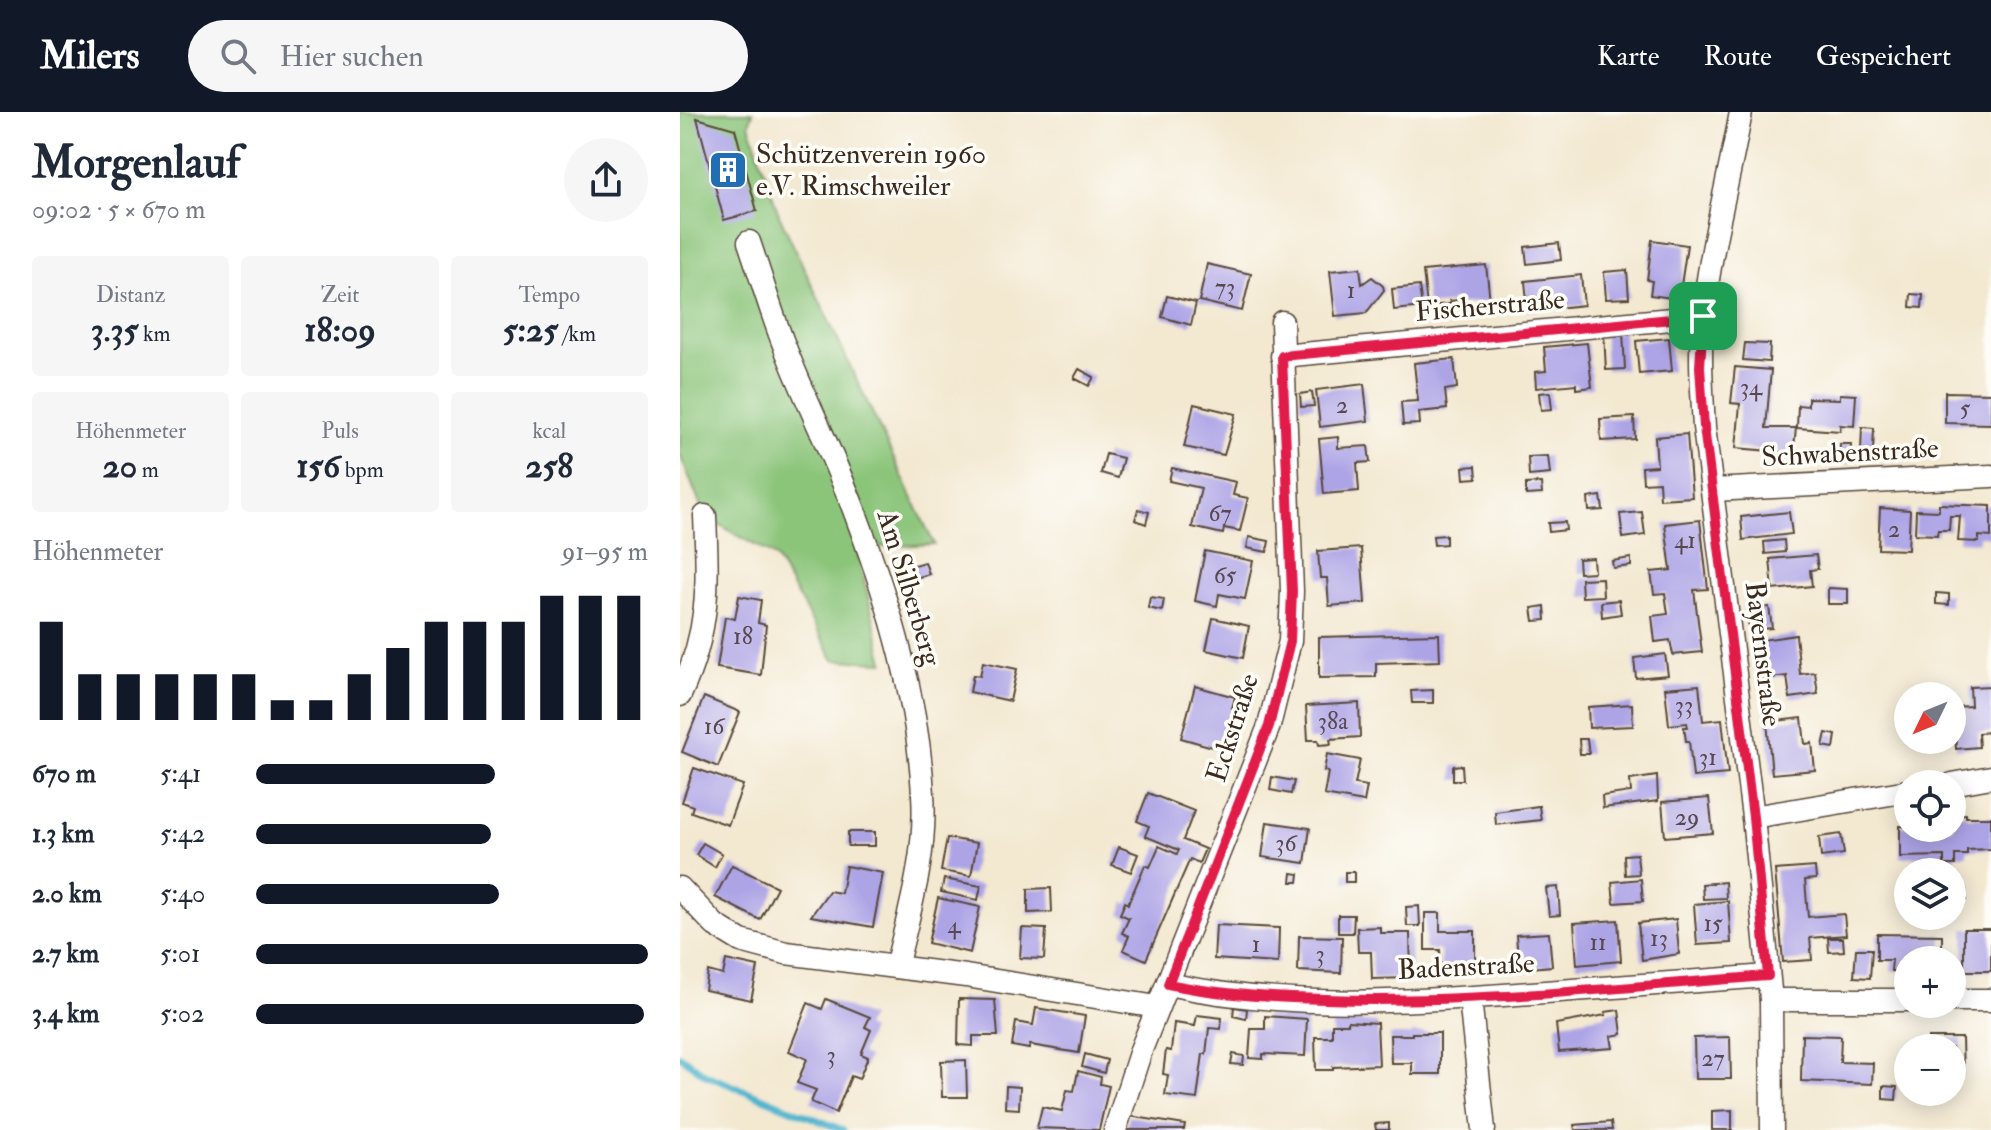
<!DOCTYPE html>
<html lang="de">
<meta charset="utf-8">
<style>
:root{--surface:#fff;--page:#f6f6f7;--text:#1f2937;--muted:#747a83;--accent:#111827}
body{margin:0;font-family:"IM FELL Double Pica",serif;background:var(--page);color:var(--text);height:100vh;display:flex;flex-direction:column;font-size:30px;white-space:nowrap}
*{box-sizing:border-box;margin:0}
p{font-size:26px;color:var(--muted)}
.icon{flex:none;width:44px;height:44px;fill:none;stroke:currentColor;stroke-width:2;stroke-linecap:round;stroke-linejoin:round}
.map{position:relative;flex:1;overflow:hidden}
.panel{display:flex;flex-direction:column;background:var(--surface);width:680px}
.panel>*{flex:none}
.needle{width:52px;rotate:227deg}
.tools{position:absolute;left:1214px;top:570px;display:grid;gap:16px}
.tools a{display:grid;place-items:center;width:72px;height:72px;border-radius:50%;background:var(--surface);box-shadow:0 4px 20px #0003;font-size:40px}
.pin{position:absolute;display:grid;place-items:center;width:68px;height:68px;color:#fff;margin:-34px;border-radius:16px;box-shadow:0 4px 12px #0006}
.round{display:grid;place-items:center;flex:none;width:84px;height:84px;border-radius:42px;background:var(--page)}
.overview{display:flex;align-items:center;justify-content:space-between;height:136px;padding:0 32px}
h1{font-size:44px;font-weight:800;line-height:60px}
.stats{display:grid;grid-template-columns:repeat(3,1fr);gap:12px;height:136px;padding:8px 32px}
.stats div{display:grid;align-content:center;border-radius:8px;background:var(--page);text-align:center}
.stats b{font-size:34px;font-weight:800}
.stats small{font-size:22px;font-weight:400}
.stats p{font-size:22px}
.chart{height:224px;padding:16px 32px}
.chart p{display:flex;justify-content:space-between}
.chart svg{width:100%;height:144px;margin-top:8px;stroke:var(--accent);stroke-width:6}
ul{padding:0 32px;list-style:none;font-size:26px}
li{display:grid;grid-template-columns:128px 96px 1fr;align-items:center;height:60px}
li i{height:20px;border-radius:10px;background:var(--accent)}
header{display:flex;align-items:center;gap:48px;box-sizing:border-box;height:112px;padding:0 40px;background:var(--accent);color:#fff}
header strong{font-size:38px}
nav{display:flex;gap:44px;margin-inline-start:auto;font-size:28px}
.search{width:560px;height:72px;background:var(--page);display:flex;align-items:center;gap:20px;box-sizing:border-box;padding:0 28px;border-radius:44px;color:var(--muted);font-size:30px}
main{display:flex;flex:1;min-height:0}
.map>svg:first-child{display:block}
.green{fill:#8bc57a;stroke:#63784c;stroke-width:2}
.lines{fill:none;stroke-linecap:round;stroke-linejoin:round}
.stream{stroke:#4eb4cd;stroke-width:7}
.building{fill:#ada4e6}
.minor-casing{stroke:#574639;stroke-width:25}
.minor{stroke:#fff;stroke-width:22}
.route-casing{stroke:#fff;stroke-width:16}
.route{stroke:#e11d48;stroke-width:10}
.labels{text-anchor:middle;dominant-baseline:central;stroke-width:7;stroke-linejoin:round;paint-order:stroke}
.number-label{font-size:24px;fill:#584850}
.poi-label{font-size:28px;fill:#3b2a1e;stroke:#fdfcf7;text-anchor:start}
.street-label{font-size:28px;fill:#3b2a1e;stroke:#fdfcf7}
</style>
<header>
<strong>Milers</strong>
<div class="search"><svg class="icon" aria-label="search" viewBox="0 0 24 24"><circle cx="10" cy="10" r="6"/><path d="M15 15l6 6"/></svg>Hier suchen</div>
<nav><a>Karte</a><a>Route</a><a>Gespeichert</a></nav>
</header>
<main>
<section class="panel">
<div class="overview"><div><h1>Morgenlauf</h1><p>09:02 · 5 × 670 m</p></div><a class="round"><svg class="icon" aria-label="share" viewBox="0 0 24 24"><path d="M12 15V3M7 8l5-5 5 5M5 13v7h14v-7"/></svg></a></div>
<div class="stats">
<div><p>Distanz</p><b>3.35<small> km</small></b></div>
<div><p>Zeit</p><b>18:09</b></div>
<div><p>Tempo</p><b>5:25<small> /km</small></b></div>
</div>
<div class="stats">
<div><p>Höhenmeter</p><b>20<small> m</small></b></div>
<div><p>Puls</p><b>156<small> bpm</small></b></div>
<div><p>kcal</p><b>258</b></div>
</div>
<div class="chart"><p><span>Höhenmeter</span>91–95 m</p>
<svg viewBox="0 0 160 44" preserveAspectRatio="none"><path d="M5 44V14M15 44V30M25 44V30M35 44V30M45 44V30M55 44V30M65 44V38M75 44V38M85 44V30M95 44V22M105 44V14M115 44V14M125 44V14M135 44V6M145 44V6M155 44V6"/></svg>
</div>
<ul>
<li><b>670 m</b>5:41<i style="width:61%"></i></li>
<li><b>1.3 km</b>5:42<i style="width:60%"></i></li>
<li><b>2.0 km</b>5:40<i style="width:62%"></i></li>
<li><b>2.7 km</b>5:01<i style="width:100%"></i></li>
<li><b>3.4 km</b>5:02<i style="width:99%"></i></li>
</ul>
</section>
<div class="map">
<svg width="1311" height="1018" viewBox="0 0 1311 1018">
<rect width="100%" height="100%" fill="#fdfcf7"/>
<filter id="ink" filterUnits="userSpaceOnUse"><feTurbulence type="fractalNoise" baseFrequency=".0125" numOctaves="2"/><feDisplacementMap in="SourceGraphic" scale="16" xChannelSelector="R" yChannelSelector="G"/><feConvolveMatrix kernelMatrix="1 2 1 2 8 2 1 2 1" color-interpolation-filters="sRGB"/></filter>
<filter id="wash" filterUnits="userSpaceOnUse"><feTurbulence type="fractalNoise" baseFrequency=".006" numOctaves="4" result="noise"/><feDisplacementMap in="SourceGraphic" scale="32" xChannelSelector="R" yChannelSelector="G"/><feGaussianBlur stdDeviation="1.8" result="paint"/><feColorMatrix in="noise" values="0 0 0 0 0 0 0 0 0 0 0 0 0 0 0 0 0 1.4 0 .05"/><feComposite in="paint" operator="in"/></filter>
<g filter="url(#wash)">
<rect width="100%" height="100%" fill="#f3e8d0"/>
<polygon class="green" points="0,0 73,0 69,12 99,103 254,432 176,436 204,550 154,548 95,445 25,404 0,343"/>
<g class="lines">
<polyline class="stream" points="0,944 26,963 163,1018"/>
</g>
<g id="blocks">
<g class="building">
<polygon points="17,6 55,17 77,99 44,108"/>
<polygon points="972,128 1007,133 999,187 970,183 972,169 967,168"/>
<polygon points="879,131 881,148 847,152 845,135"/>
<polygon points="527,152 571,162 562,199 519,189"/>
<polygon points="806,153 810,189 779,193 778,188 770,189 770,192 747,194 743,159"/>
<polygon points="680,156 682,172 692,165 703,174 704,178 686,201 655,204 650,159"/>
<polygon points="947,158 949,186 926,187 924,160"/>
<polygon points="901,163 904,193 848,199 845,169"/>
<polygon points="739,174 742,195 714,198 712,177"/>
<polygon points="1231,182 1243,183 1242,196 1230,195"/>
<polygon points="487,184 516,191 511,213 482,205"/>
<polygon points="943,220 945,257 926,258 924,221"/>
<polygon points="989,226 992,259 959,262 956,229"/>
<polygon points="907,231 912,275 896,277 896,272 856,276 855,260 866,259 864,235"/>
<polygon points="1065,231 1090,232 1089,250 1063,248"/>
<polygon points="774,247 777,276 765,278 767,297 739,300 740,312 723,313 721,290 738,289 734,251"/>
<polygon points="1055,255 1091,258 1086,316 1116,316 1113,345 1101,344 1101,340 1056,336 1060,292 1051,291"/>
<polygon points="399,257 414,265 409,274 394,266"/>
<polygon points="684,272 688,309 640,315 636,278"/>
<polygon points="632,280 634,294 621,295 620,282"/>
<polygon points="870,280 872,297 861,298 859,281"/>
<polygon points="1265,280 1311,281 1311,312 1265,311"/>
<polygon points="1160,282 1176,283 1174,314 1160,313 1160,319 1117,316 1118,293 1128,294 1128,286 1160,287"/>
<polygon points="514,292 556,302 544,343 504,335"/>
<polygon points="954,305 955,327 921,329 920,307"/>
<polygon points="1182,315 1194,316 1193,340 1181,339"/>
<polygon points="1007,322 1012,385 980,387 979,370 963,371 962,355 977,354 975,325"/>
<polygon points="658,325 658,336 688,334 690,350 677,351 679,379 644,382 639,327"/>
<polygon points="1160,332 1171,332 1170,352 1159,351"/>
<polygon points="426,342 443,346 438,366 421,361"/>
<polygon points="868,344 870,362 849,364 848,345"/>
<polygon points="796,354 797,366 784,367 783,355"/>
<polygon points="492,356 556,370 553,383 568,386 560,419 544,416 543,422 512,415 521,376 489,369"/>
<polygon points="861,371 862,382 846,383 846,372"/>
<polygon points="921,384 923,398 909,399 908,386"/>
<polygon points="1259,392 1311,394 1311,425 1299,424 1299,430 1278,429 1280,404 1270,404 1269,418 1258,418 1257,423 1235,422 1236,398 1259,399"/>
<polygon points="1200,396 1230,398 1228,438 1198,437"/>
<polygon points="458,397 469,400 466,412 455,408"/>
<polygon points="962,400 965,423 943,426 940,402"/>
<polygon points="1109,400 1112,422 1063,428 1061,405"/>
<polygon points="1020,408 1028,477 1014,478 1022,540 993,543 990,528 975,530 972,504 988,502 985,481 974,482 971,460 991,458 985,412"/>
<polygon points="885,410 886,418 869,420 868,411"/>
<polygon points="766,423 766,432 754,433 753,424"/>
<polygon points="569,425 589,429 587,440 567,436"/>
<polygon points="1104,428 1105,440 1085,442 1084,430"/>
<polygon points="681,436 685,491 649,494 647,466 640,466 638,439"/>
<polygon points="525,439 573,449 565,487 539,482 537,494 515,489"/>
<polygon points="1136,443 1138,457 1130,458 1132,474 1093,478 1090,447"/>
<polygon points="913,446 914,460 899,461 898,447"/>
<polygon points="951,446 951,454 933,456 932,449"/>
<polygon points="245,450 249,462 225,469 221,457"/>
<polygon points="922,466 923,484 902,485 901,467"/>
<polygon points="1148,476 1168,477 1168,492 1148,492"/>
<polygon points="1256,481 1269,482 1269,493 1256,492"/>
<polygon points="59,484 81,488 78,511 86,513 81,563 37,556 45,505 55,507"/>
<polygon points="470,485 484,487 482,499 468,496"/>
<polygon points="939,488 941,502 922,505 921,490"/>
<polygon points="865,494 866,508 854,509 852,496"/>
<polygon points="1089,495 1092,516 1069,518 1067,498"/>
<polygon points="533,506 569,514 563,546 526,538"/>
<polygon points="759,522 760,549 696,551 696,565 639,566 639,525"/>
<polygon points="1116,523 1120,562 1135,560 1138,582 1110,586 1107,564 1081,567 1075,529"/>
<polygon points="985,542 988,563 956,566 954,546"/>
<polygon points="303,550 337,557 330,589 290,580 293,563 300,564"/>
<polygon points="1019,573 1023,609 1042,607 1048,662 1013,665 1009,629 1006,629 1004,615 1008,615 1007,611 989,613 985,576"/>
<polygon points="515,574 555,585 552,596 555,597 543,638 501,626"/>
<polygon points="1311,574 1311,620 1298,621 1299,635 1276,637 1274,595 1291,594 1290,575"/>
<polygon points="753,578 753,591 732,591 731,579"/>
<polygon points="24,585 60,600 38,655 2,640"/>
<polygon points="679,591 680,625 650,627 651,632 639,633 638,628 628,628 626,594"/>
<polygon points="952,592 953,614 909,616 908,595"/>
<polygon points="1122,606 1125,632 1132,631 1135,658 1092,662 1087,610"/>
<polygon points="1146,621 1156,623 1154,636 1143,634"/>
<polygon points="899,627 907,627 909,642 900,642"/>
<polygon points="647,642 680,648 675,672 687,674 684,690 644,683 648,660 644,659"/>
<polygon points="782,653 783,668 773,668 773,654"/>
<polygon points="14,656 63,673 48,713 11,700 13,694 2,690"/>
<polygon points="977,664 978,689 923,696 922,684 951,680 950,668"/>
<polygon points="592,665 614,669 611,682 590,678"/>
<polygon points="468,681 514,699 503,728 525,737 519,751 510,747 466,848 443,838 449,824 442,821 449,806 440,802 445,790 448,792 465,753 470,755 479,734 497,742 499,738 465,724 469,714 457,709"/>
<polygon points="1029,686 1033,721 985,725 982,690"/>
<polygon points="859,694 861,708 816,713 815,700"/>
<polygon points="1286,702 1286,705 1311,705 1311,737 1287,738 1287,743 1275,743 1275,753 1264,753 1264,744 1220,745 1220,714 1272,716 1274,703"/>
<polygon points="587,710 630,716 625,751 582,745"/>
<rect x="168" y="720" width="27" height="14"/>
<polygon points="1161,722 1164,742 1141,745 1139,725"/>
<polygon points="267,726 297,731 291,764 261,759"/>
<polygon points="23,731 42,742 35,755 16,743"/>
<polygon points="439,735 458,742 451,760 432,753"/>
<polygon points="957,742 959,762 945,763 944,743"/>
<polygon points="52,753 97,775 80,808 35,785"/>
<polygon points="166,754 203,761 193,815 131,804 149,779 161,781"/>
<polygon points="1135,755 1136,767 1125,768 1128,805 1164,802 1166,823 1130,826 1132,848 1103,850 1095,758"/>
<rect x="665" y="760" width="9" height="10"/>
<polygon points="612,761 619,762 618,770 611,770"/>
<polygon points="264,767 301,774 298,788 261,780"/>
<polygon points="961,767 963,789 934,791 932,770"/>
<polygon points="1045,770 1046,786 1023,787 1022,772"/>
<polygon points="878,775 880,803 869,804 866,776"/>
<polygon points="371,776 372,800 348,801 348,777"/>
<polygon points="1273,777 1286,777 1286,788 1274,788"/>
<polygon points="258,786 300,795 290,841 248,831"/>
<polygon points="1048,789 1051,831 1017,833 1014,792"/>
<polygon points="739,794 740,814 727,814 726,795"/>
<polygon points="745,801 760,801 760,819 795,819 795,859 761,859 760,838 745,838"/>
<polygon points="658,803 674,803 673,821 658,821"/>
<polygon points="996,807 999,842 962,848 958,811"/>
<polygon points="938,808 941,849 897,853 894,811"/>
<polygon points="536,813 599,816 598,851 534,847"/>
<polygon points="700,815 700,821 730,821 731,866 692,867 691,840 678,840 677,816"/>
<polygon points="342,816 366,817 364,847 340,846"/>
<rect x="1284" y="817" width="27" height="42"/>
<polygon points="869,821 872,854 839,857 836,823"/>
<polygon points="1197,822 1262,823 1262,848 1228,848 1228,859 1211,859 1212,848 1197,848"/>
<polygon points="619,824 662,825 661,861 618,859"/>
<polygon points="1148,826 1163,826 1164,839 1149,840"/>
<polygon points="1176,837 1192,837 1190,866 1174,865"/>
<polygon points="46,848 78,855 71,888 25,878 28,859 43,863"/>
<polygon points="146,887 190,905 185,915 191,918 181,942 188,945 179,967 171,964 156,1001 131,990 136,978 117,971 127,947 109,939 128,891 142,897"/>
<polygon points="279,887 315,888 318,924 293,924 293,934 278,933"/>
<polygon points="554,895 567,897 566,907 553,904"/>
<polygon points="356,896 405,904 399,941 350,933 349,937 332,934 336,910 353,913"/>
<polygon points="939,898 942,922 931,924 933,936 879,940 876,912 926,903 925,900"/>
<polygon points="517,903 542,906 541,917 529,916 526,942 523,942 517,987 485,983 488,963 483,962 486,938 491,939 494,911 515,914"/>
<polygon points="585,904 627,907 625,944 583,942 583,947 569,946 571,917 585,917"/>
<polygon points="668,909 697,911 699,953 653,955 653,958 636,958 635,925 652,925 652,912 668,912"/>
<polygon points="732,921 760,921 760,962 732,962 732,951 711,951 710,923 732,923"/>
<polygon points="1122,923 1161,924 1160,950 1193,951 1192,972 1121,969"/>
<polygon points="1050,925 1051,967 1015,967 1014,926"/>
<polygon points="1248,926 1282,926 1283,964 1272,964 1272,936 1248,936"/>
<polygon points="405,942 427,948 424,961 402,955"/>
<polygon points="553,942 564,944 563,953 551,952"/>
<polygon points="1226,942 1228,965 1223,965"/>
<polygon points="286,948 287,985 262,985 261,949"/>
<polygon points="398,959 421,965 420,972 429,974 419,1018 357,1016 362,995 382,999 387,978 394,979"/>
<polygon points="326,974 340,975 339,997 325,996"/>
<polygon points="1203,974 1217,975 1216,988 1203,987"/>
<polygon points="1052,998 1052,1018 1032,1018 1032,999"/>
<polygon points="449,1004 505,1013 504,1018 446,1018"/>
<polygon points="931,1010 932,1018 895,1018 894,1013"/>
<polygon points="709,1011 709,1018 696,1018 695,1012"/>
</g>
</g>
</g>
<g filter="url(#ink)">
<use href="#blocks" fill-opacity="0" stroke="#574639" stroke-width="2"/>
<g class="lines">
<g class="minor-casing">
<g id="minor">
<path d="M 1061,0 C 1049,68 1030,136 1023,205 C 1019,242 1022,278 1024,315 L 1073,705 L 1091,888 L 1092,1018"/>
<path d="M 69,130 C 81,165 91,200 104,233 C 127,292 156,348 177,406 C 210,494 238,587 243,682 C 247,741 230,798 216,855"/>
<polyline points="602,244 1023,204"/>
<polyline points="1032,378 1311,364"/>
<path d="M 0,583 C 30,517 28,475 25,404"/>
<polyline points="1272,672 1311,665"/>
<polyline points="1073,705 1228,679"/>
<polyline points="0,776 35,813 61,829 106,841 286,864 477,895"/>
<path d="M 488,872 C 606,898 732,890 851,881 C 930,876 1009,870 1088,864"/>
<polyline points="790,886 804,1018"/>
<polyline points="1091,888 1228,888"/>
<polyline points="1272,888 1311,888"/>
<polyline points="435,1018 461,938 589,614 610,529 612,479 602,210"/>
</g>
</g>
<use href="#minor" class="minor"/>
</g>
</g>
<g class="lines" filter="url(#ink)">
<g class="route-casing">
<path id="route" d="M 1023,204 L 1020,255 L 1024,315 L 1073,705 L 1088,864 C 941,875 792,892 645,887 C 592,886 540,883 488,872 L 589,614 L 610,529 L 612,479 L 602,244 Z"/>
</g>
<use href="#route" class="route"/>
</g>
<defs>
<g id="building-square" transform="scale(2)"><rect x="-9" y="-9" width="18" height="18" rx="4" fill="#1f6fb2" stroke="#fdfcf7"/><path d="M-4-6H4V6H1V3H-1V6H-4ZM-2.5-4.3h1.7v1.8h-1.7ZM.8-4.3h1.7v1.8H.8ZM-2.5-1h1.7V.8h-1.7ZM.8-1h1.7V.8H.8Z" fill="#fff"/></g>
</defs>
<g fill-rule="evenodd">
<use href="#building-square" x="48" y="58"/>
</g>
<g class="labels">
<g class="number-label">
<text x="545" y="175">73</text>
<text x="671" y="178">1</text>
<text x="1071" y="275">34</text>
<text x="662" y="293">2</text>
<text x="1285" y="296">5</text>
<text x="540" y="401">67</text>
<text x="1214" y="417">2</text>
<text x="1005" y="428">41</text>
<text x="545" y="463">65</text>
<text x="63" y="524">18</text>
<text x="1004" y="593">33</text>
<text x="653" y="609">38a</text>
<text x="34" y="614">16</text>
<text x="1028" y="645">31</text>
<text x="1007" y="705">29</text>
<text x="606" y="731">36</text>
<text x="1033" y="811">15</text>
<text x="274" y="813">4</text>
<text x="979" y="826">13</text>
<text x="918" y="830">11</text>
<text x="576" y="832">1</text>
<text x="640" y="842">3</text>
<text x="151" y="943">3</text>
<text x="1033" y="946">27</text>
</g>
<g class="poi-label">
<text x="76" y="42">Schützenverein 1960<tspan x="76" dy="32">e.V. Rimschweiler</tspan></text>
</g>
<g class="street-label">
<text transform="translate(810 194) rotate(-5)">Fischerstraße</text>
<text transform="translate(1170 341) rotate(-3)">Schwabenstraße</text>
<text transform="translate(229 476) rotate(73)">Am Silberberg</text>
<text transform="translate(1083 542) rotate(83)">Bayernstraße</text>
<text transform="translate(553 616) rotate(-72)">Eckstraße</text>
<text transform="translate(786 855) rotate(-3)">Badenstraße</text>
</g>
</g>
</svg>
<div class="tools">
<a><svg class="needle" viewBox="-14 -14 28 28"><path d="M0-13l5 13h-10z" fill="#e53935"/><path d="M0 13l5-13h-10z" fill="#747a83"/></svg></a>
<a><svg class="icon" aria-label="locate" viewBox="0 0 24 24"><circle cx="12" cy="12" r="6"/><path d="M12 2v4M12 18v4M2 12h4M18 12h4"/></svg></a>
<a><svg class="icon" aria-label="layers" viewBox="0 0 24 24"><path d="M12 4l9 5-9 5-9-5zM3 14l9 5 9-5"/></svg></a>
<a>+</a>
<a>−</a>
</div>
<div class="pin" style="left:1023px;top:204px;background:#1e9e55"><svg class="icon" aria-label="arrive" viewBox="0 0 24 24"><path d="M6 21V4h12l-3 4 3 4H6"/></svg></div>
</div>
</main>
